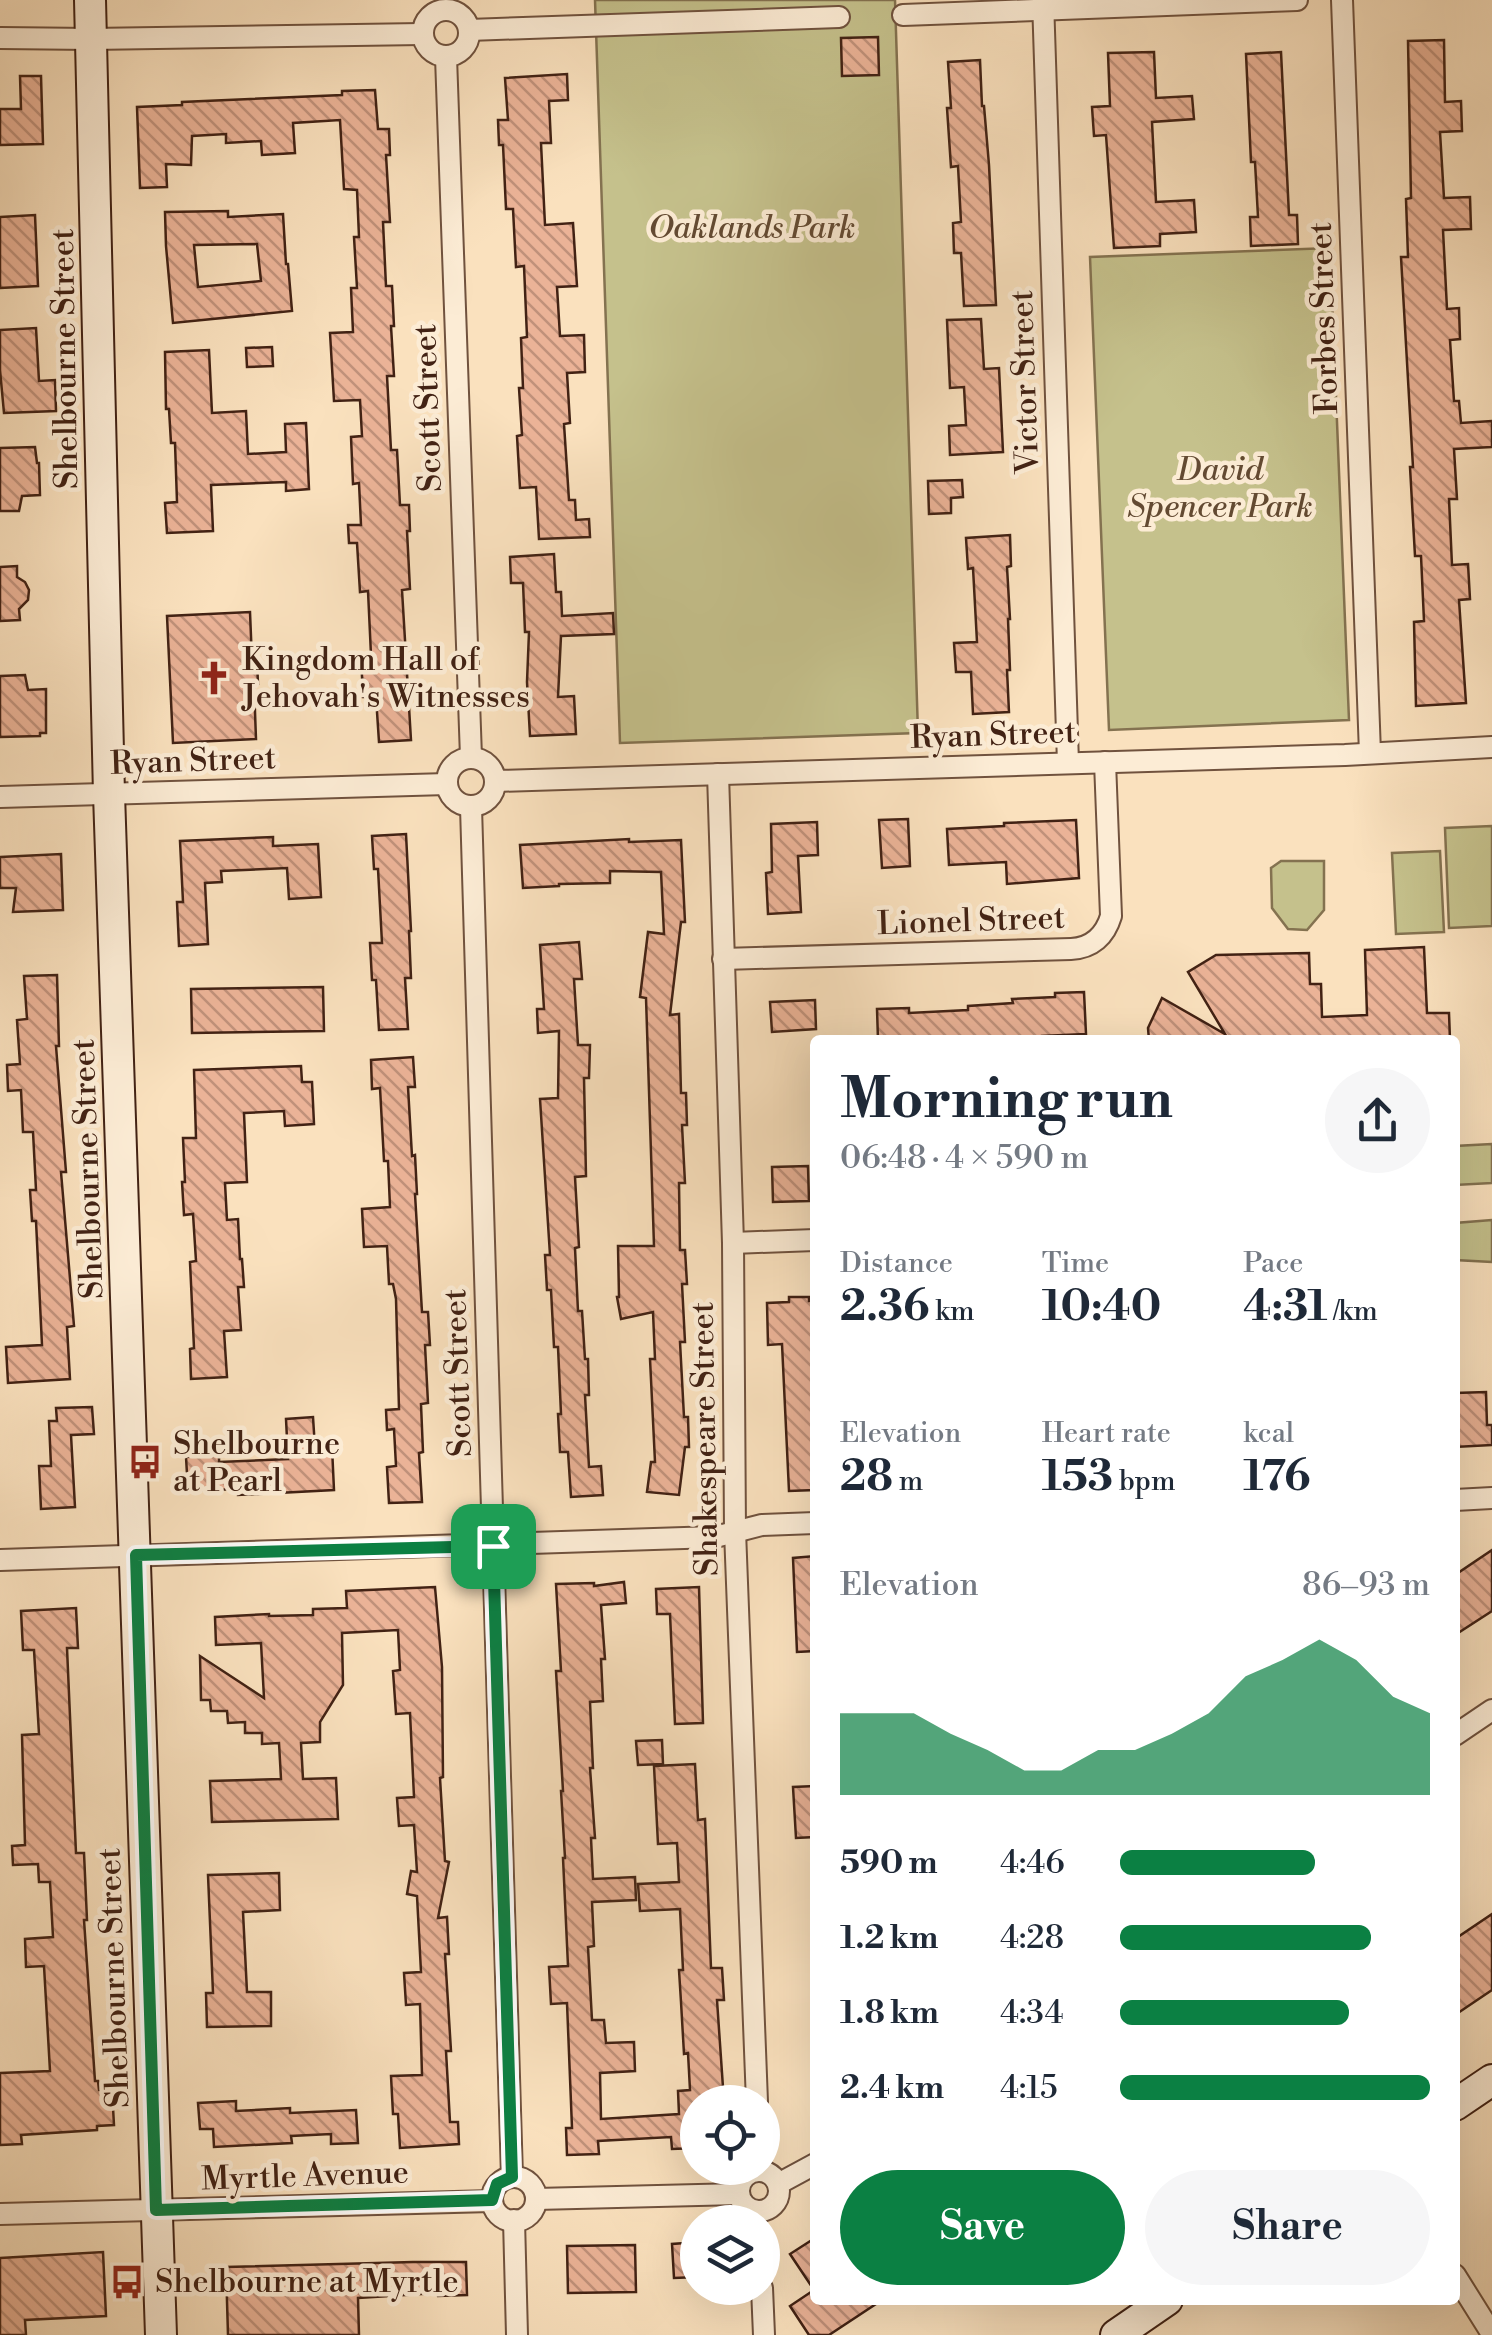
<!DOCTYPE html>
<meta charset="utf-8">
<style>
:root{--surface:#fff;--page:#f6f6f7;--text:#1f2937;--muted:#747a83;--accent:#0b8043}
body{margin:0;font-family:"Libre Bodoni",serif;background:var(--page);color:var(--text);height:100vh;display:flex;flex-direction:column;font-size:38px;white-space:nowrap}
*{box-sizing:border-box;margin:0}
p{font-size:32px;color:var(--muted)}
.icon{flex:none;width:55px;height:55px;fill:none;stroke:currentColor;stroke-width:2;stroke-linecap:round;stroke-linejoin:round}
.map{position:relative;flex:1;overflow:hidden}
.details{position:absolute;left:810px;top:1035px;width:650px;height:1270px;display:flex;flex-direction:column;background:var(--surface);border-radius:10px;box-shadow:0 10px 40px #0002}
.details>*{flex:none}
.tools{position:absolute;left:680px;top:2085px;display:grid;gap:20px}
.tools a{display:grid;place-items:center;width:100px;height:100px;border-radius:50%;background:var(--surface);box-shadow:0 10px 40px #0002;font-size:50px}
.pin{position:absolute;display:grid;place-items:center;width:85px;height:85px;color:#fff;margin:-42px;border-radius:20px;box-shadow:0 5px 15px #0006}
.round{display:grid;place-items:center;flex:none;width:105px;height:105px;border-radius:52px;background:var(--page)}
.summary{display:flex;align-items:center;justify-content:space-between;height:170px;padding:0 30px}
h1{font-size:55px;font-weight:700;line-height:75px}
.metrics{display:grid;grid-template-columns:repeat(3,1fr);gap:15px;height:170px;padding:10px 30px}
.metrics div{display:grid;align-content:center}
.metrics b{font-size:42px;font-weight:700}
.metrics small{font-size:28px;font-weight:400}
.metrics p{font-size:28px}
.chart{height:280px;padding:20px 30px}
.chart p{display:flex;justify-content:space-between}
.chart svg{width:100%;height:180px;margin-top:10px;fill:var(--accent);opacity:.7}
.cta{display:flex;gap:20px;margin-top:auto;padding:20px 30px}
.cta a{flex:1;height:115px;border-radius:60px;background:var(--accent);color:#fff;font-size:40px;font-weight:700;line-height:115px;text-align:center}
.cta a+a{background:var(--page);color:var(--text)}
ul{padding:0 30px;list-style:none;font-size:32px}
li{display:grid;grid-template-columns:160px 120px 1fr;align-items:center;height:75px}
li i{height:25px;border-radius:12px;background:var(--accent)}
.map>svg:first-child{display:block}
.park{fill:#c5c18c;stroke:#847250;stroke-width:2.5}
.building{fill:url(#building-back-hatch);stroke:#422214;stroke-width:2.5;fill-rule:evenodd}
.lines{fill:none;stroke-linecap:round;stroke-linejoin:round}
.street-casing{stroke:#70523e;stroke-width:24}
.secondary-casing{stroke:#422214;stroke-width:34}
.street{stroke:#fcecd5;stroke-width:20}
.secondary{stroke:#fcecd5;stroke-width:30}
.route-casing{stroke:#fff;stroke-width:20}
.route{stroke:#0b8043;stroke-width:12}
.labels{text-anchor:middle;dominant-baseline:central;stroke-width:9;stroke-linejoin:round;paint-order:stroke}
.park-label{font-size:32px;font-style:italic;fill:#634a32;stroke:#fcecd5}
.street-label{font-size:32px;fill:#422214;stroke:#fcecd5}
.poi-label{font-size:32px;fill:#422214;stroke:#fcecd5;text-anchor:start}
</style>
<div class="map">
<svg width="1492" height="2335" viewBox="0 0 1492 2335">
<defs>
<pattern id="building-back-hatch" width="6" height="6" patternUnits="userSpaceOnUse" patternTransform="scale(2.5)"><rect width="6" height="6" fill="#ebb397"/><path d="M-1 5l2 2M0 0l6 6M5-1l2 2" fill="none" stroke="#c0917a"/></pattern>
</defs>
<rect width="100%" height="100%" fill="#fae1be"/>
<filter id="stains"><feTurbulence type="fractalNoise" baseFrequency=".002" numOctaves="4"/><feColorMatrix values="0 0 0 0 .2 0 0 0 0 .09 0 0 0 0 .02 0 0 0 .5 -.17"/></filter>
<radialGradient id="worn" r=".72"><stop offset=".6" stop-color="#630" stop-opacity="0"/><stop offset="1" stop-color="#630" stop-opacity=".3"/></radialGradient>
<g class="park">
<polygon points="595,0 895,0 918,733 620,743"/>
<polygon points="1330,248 1349,720 1109,730 1090,257"/>
<polygon points="1492,826 1492,926 1449,928 1445,828"/>
<polygon points="1440,851 1444,932 1396,934 1392,853"/>
<polygon points="1281,861 1324,861 1324,910 1307,930 1288,929 1272,908 1271,868"/>
<polygon points="1492,1144 1492,1183 1455,1185 1455,1146"/>
<polygon points="1492,1220 1492,1262 1455,1260 1455,1223"/>
</g>
<g class="building">
<polygon points="878,37 879,75 842,76 841,38"/>
<polygon points="1444,40 1445,102 1461,101 1462,131 1440,132 1444,198 1470,197 1471,229 1443,230 1447,309 1459,308 1460,339 1450,340 1454,401 1459,401 1461,423 1492,421 1492,447 1454,449 1457,499 1449,499 1452,565 1468,564 1470,599 1459,600 1466,703 1416,706 1414,622 1424,621 1421,556 1415,556 1410,467 1413,467 1401,257 1408,257 1406,199 1411,198 1408,41"/>
<polygon points="1154,52 1156,98 1192,96 1194,119 1152,122 1156,202 1194,200 1196,232 1160,234 1160,246 1114,248 1106,135 1094,136 1092,107 1110,106 1108,53"/>
<polygon points="1281,52 1289,215 1297,215 1298,244 1251,246 1250,217 1258,217 1255,162 1251,162 1246,54"/>
<polygon points="980,60 982,106 984,106 989,165 996,305 964,306 961,253 954,253 953,223 961,222 958,166 951,167 947,108 951,108 948,62"/>
<polygon points="567,74 568,100 549,101 551,143 541,143 545,225 573,223 577,286 557,287 560,336 584,335 585,372 567,373 570,423 564,424 569,500 575,500 576,520 589,519 590,537 539,539 536,487 520,488 517,436 522,435 519,388 523,388 521,338 527,337 524,266 516,267 513,209 506,209 503,145 499,145 498,120 508,120 505,78"/>
<polygon points="20,76 41,76 43,144 0,145 0,109 21,109"/>
<polygon points="375,90 378,129 389,129 390,155 386,155 390,222 383,222 386,286 392,286 394,326 391,326 394,376 387,376 391,450 397,450 400,505 409,505 410,531 407,531 410,589 402,590 411,740 379,742 376,697 363,697 361,656 371,655 368,591 360,592 357,543 349,543 348,525 361,525 359,483 353,484 351,437 362,436 360,400 334,401 330,333 353,332 351,288 357,288 354,237 359,237 357,190 344,189 340,120 293,123 295,153 262,155 261,141 226,143 226,134 192,136 191,165 166,164 167,187 140,188 137,107 182,105 182,102 342,95 342,91"/>
<path d="M 228,211 L 228,217 L 283,214 L 286,264 L 288,264 L 292,311 L 173,323 L 166,246 L 165,212 ZM 257,244 L 261,281 L 198,287 L 194,245 Z"/>
<polygon points="35,215 38,286 0,288 0,217"/>
<polygon points="981,319 984,369 999,368 1003,452 950,455 949,426 966,425 964,387 950,388 947,320"/>
<polygon points="36,328 39,381 55,380 56,411 4,413 0,370 0,330"/>
<polygon points="272,347 273,366 247,367 246,348"/>
<polygon points="209,350 212,413 246,411 248,454 286,452 285,424 306,423 309,489 286,491 286,482 211,485 213,531 167,533 165,503 177,502 175,443 171,443 169,409 166,409 165,352"/>
<polygon points="35,447 37,463 39,463 40,495 22,496 19,511 0,511 0,448"/>
<polygon points="962,480 963,497 951,498 951,513 929,514 928,481"/>
<polygon points="1010,535 1011,566 1007,567 1010,619 1008,619 1010,670 1007,670 1009,712 973,714 971,672 956,672 954,643 977,642 973,568 968,569 966,538"/>
<polygon points="554,554 556,592 561,592 562,616 613,613 614,634 561,636 558,697 574,696 576,734 530,736 527,682 529,632 525,632 523,583 511,583 510,557"/>
<polygon points="17,566 17,577 25,582 29,590 28,600 19,609 20,620 0,621 0,567"/>
<polygon points="250,612 252,661 257,660 258,684 254,685 256,739 173,743 167,616"/>
<polygon points="25,675 28,690 46,689 46,733 40,733 40,736 0,737 0,676"/>
<polygon points="908,819 910,866 882,868 879,820"/>
<polygon points="1076,820 1079,878 1007,884 1006,862 949,865 947,829 1004,826 1004,823"/>
<polygon points="817,822 818,855 798,856 801,912 768,914 766,873 772,872 771,824"/>
<polygon points="406,834 411,931 409,931 411,978 405,978 408,1029 379,1030 376,980 372,980 370,943 382,943 378,869 374,869 372,836"/>
<polygon points="273,837 273,846 318,844 321,897 289,899 287,868 221,871 222,882 205,883 208,944 179,946 177,902 183,902 180,841"/>
<polygon points="629,839 629,842 681,840 685,922 681,922 670,1015 679,1014 681,1093 686,1093 687,1125 682,1125 685,1183 679,1183 680,1250 685,1250 687,1284 682,1284 685,1342 680,1342 684,1417 688,1417 689,1447 685,1447 679,1495 647,1492 651,1462 655,1462 650,1359 655,1359 653,1312 621,1319 617,1297 619,1297 618,1246 654,1246 646,998 640,997 648,932 664,934 661,872 610,871 610,883 559,884 559,886 523,888 520,845"/>
<polygon points="61,854 63,910 13,912 16,888 0,888 0,857"/>
<polygon points="579,942 582,979 574,979 578,1045 590,1045 589,1078 584,1078 586,1176 575,1177 579,1247 575,1248 578,1311 582,1311 585,1359 588,1359 589,1395 585,1395 589,1467 601,1466 603,1495 571,1497 568,1452 560,1452 558,1414 561,1414 558,1347 554,1347 551,1290 547,1290 545,1255 550,1255 540,1099 558,1098 559,1031 538,1033 537,1009 544,1009 540,945"/>
<polygon points="1424,947 1427,1013 1449,1013 1450,1040 1149,1040 1148,1028 1162,998 1225,1034 1188,972 1216,955 1309,953 1310,984 1321,984 1322,1017 1367,1015 1365,950"/>
<polygon points="57,975 59,1046 56,1046 66,1172 61,1172 74,1326 67,1327 70,1379 8,1383 6,1347 42,1345 36,1221 32,1221 30,1190 36,1190 33,1132 23,1132 21,1090 8,1091 7,1065 20,1064 17,1020 27,1019 24,976"/>
<polygon points="323,987 324,1031 192,1033 191,989"/>
<polygon points="1084,992 1086,1034 1042,1036 1042,1040 878,1040 877,1009 909,1008 909,1013 968,1010 968,1006 1013,1003 1012,999 1055,997 1055,993"/>
<polygon points="815,1000 816,1029 772,1032 770,1002"/>
<polygon points="413,1057 415,1087 408,1087 412,1156 415,1155 417,1194 415,1194 422,1312 428,1312 430,1345 425,1345 428,1403 421,1404 423,1452 419,1453 422,1502 389,1503 387,1467 396,1466 394,1429 387,1430 386,1410 399,1409 396,1299 393,1284 389,1284 387,1246 364,1247 362,1209 390,1207 388,1161 384,1161 380,1088 372,1089 371,1060"/>
<polygon points="301,1066 302,1082 312,1082 314,1124 285,1126 284,1111 244,1113 247,1182 225,1183 227,1220 238,1219 240,1259 242,1259 244,1287 238,1287 241,1330 224,1331 227,1377 191,1379 190,1349 194,1348 190,1262 196,1261 193,1214 184,1215 182,1182 185,1182 183,1138 196,1138 194,1070"/>
<polygon points="808,1166 809,1201 773,1202 772,1167"/>
<polygon points="789,1297 809,1297 809,1301 815,1301 815,1490 789,1491 782,1344 768,1345 767,1303 789,1302"/>
<polygon points="1486,1392 1487,1425 1492,1425 1492,1445 1455,1447 1455,1393"/>
<polygon points="92,1407 94,1434 71,1435 75,1507 41,1509 39,1466 51,1466 49,1421 57,1421 56,1408"/>
<polygon points="313,1417 315,1448 332,1447 334,1490 238,1495 238,1489 188,1491 186,1457 219,1455 219,1462 288,1459 286,1419"/>
<polygon points="1492,1550 1492,1611 1455,1635 1455,1575"/>
<polygon points="815,1556 815,1651 797,1652 793,1558"/>
<polygon points="624,1582 626,1603 601,1605 605,1659 601,1659 603,1701 590,1702 593,1768 590,1768 595,1838 591,1838 593,1879 635,1877 636,1900 592,1902 594,1946 588,1947 592,2020 604,2020 606,2043 634,2042 635,2071 600,2073 601,2119 679,2114 678,2091 690,2090 688,2053 684,2054 681,2002 679,1970 683,1970 680,1909 640,1911 638,1884 679,1882 677,1843 658,1844 654,1766 695,1764 698,1820 705,1819 711,1968 722,1968 724,2000 717,2000 724,2102 698,2102 698,2148 672,2149 671,2137 598,2141 599,2154 567,2155 566,2128 572,2128 567,2003 551,2004 549,1967 568,1966 563,1858 565,1858 561,1791 563,1791 556,1671 561,1671 556,1584 594,1583 594,1586"/>
<polygon points="435,1587 442,1667 443,1777 440,1778 445,1861 449,1862 438,1918 447,1917 449,1954 445,1954 451,2051 446,2051 450,2122 458,2122 459,2144 400,2148 398,2114 393,2114 391,2076 422,2075 420,2004 406,2005 404,1973 421,1972 417,1896 407,1894 411,1871 417,1872 414,1825 399,1826 397,1798 414,1797 410,1713 396,1714 393,1671 400,1670 398,1630 342,1633 343,1685 320,1722 320,1742 301,1743 303,1779 336,1778 338,1819 212,1822 210,1781 281,1779 279,1743 262,1744 262,1733 245,1733 245,1722 228,1723 227,1711 211,1711 210,1700 201,1700 200,1656 264,1698 261,1643 216,1645 215,1617 269,1614 269,1616 313,1615 313,1609 347,1608 346,1591"/>
<polygon points="699,1587 703,1723 675,1724 670,1614 657,1614 656,1589"/>
<polygon points="76,1608 78,1648 67,1648 76,1853 84,1853 87,1920 84,1920 95,2081 98,2081 99,2090 112,2090 114,2125 97,2126 97,2130 21,2135 22,2144 0,2145 0,2073 50,2071 44,1966 26,1967 25,1939 53,1937 50,1882 39,1882 38,1864 13,1865 12,1846 25,1845 22,1735 39,1734 34,1650 23,1650 21,1611"/>
<polygon points="662,1740 663,1764 638,1765 636,1741"/>
<polygon points="815,1786 815,1837 796,1838 793,1787"/>
<polygon points="279,1873 280,1910 243,1912 247,1992 271,1992 271,2026 207,2027 206,1993 213,1993 208,1875"/>
<polygon points="1492,1914 1492,1990 1455,2015 1455,1939"/>
<polygon points="236,2101 236,2111 290,2108 290,2113 356,2110 358,2143 331,2144 331,2134 291,2136 292,2143 214,2147 213,2129 200,2129 198,2103"/>
<polygon points="815,2238 815,2300 882,2300 829,2335 809,2335 790,2306 814,2290 790,2254"/>
<polygon points="698,2242 698,2277 674,2278 672,2244"/>
<polygon points="635,2245 636,2292 568,2293 567,2246"/>
<polygon points="103,2252 106,2316 25,2320 26,2335 0,2335 0,2258"/>
<polygon points="413,2262 466,2262 467,2295 438,2296 437,2293 358,2298 359,2335 228,2335 226,2267"/>
</g>
<g class="lines">
<g class="street-casing">
<g id="street">
<polyline points="1043,0 1068,763"/>
<polyline points="1342,0 1370,753"/>
<circle cx="446" cy="33" r="23"/>
<polyline points="903,15 1297,0"/>
<polyline points="469,30 839,17"/>
<polyline points="0,38 91,39 422,34"/>
<polyline points="446,57 471,757"/>
<circle cx="471" cy="782" r="24"/>
<polyline points="718,774 733,1243 735,1531 757,2102"/>
<polyline points="496,781 1345,755 1492,747"/>
<polyline points="0,797 447,784"/>
<polyline points="471,807 512,2177"/>
<path d="M 723,959 L 1071,949 C 1092,948 1105,936 1111,916 L 1105,762"/>
<polyline points="733,1243 815,1240"/>
<polyline points="1455,1500 1492,1498"/>
<polyline points="0,1560 715,1537 762,1525 815,1523"/>
<polyline points="1455,1735 1492,1710"/>
<circle cx="759" cy="2191" r="20"/>
<circle cx="514" cy="2199" r="22"/>
<polyline points="778,2184 815,2164"/>
<polyline points="536,2199 739,2194"/>
<polyline points="0,2214 492,2201"/>
<polyline points="514,2220 517,2335"/>
<polyline points="1455,2275 1492,2334"/>
<polyline points="762,2288 764,2335"/>
</g>
</g>
<g class="secondary-casing">
<g id="secondary">
<polyline points="90,0 109,794 161,2335"/>
<polyline points="1455,2105 1492,2080"/>
<polyline points="1116,2335 1167,2300"/>
</g>
</g>
<use href="#street" class="street"/>
<use href="#secondary" class="secondary"/>
</g>
<g class="lines">
<g class="route-casing">
<polygon id="route" points="493,1546 512,2177 497,2184 492,2200 156,2210 136,1555"/>
</g>
<use href="#route" class="route"/>
</g>
<defs>
<g id="church-bare" transform="scale(2.7)"><path d="M-1.2-6h2.4v3.5h3.3v2.4h-3.3V6h-2.4V-.1h-3.3v-2.4h3.3Z" fill="#8f2418" stroke="#fcecd5" stroke-width="2.5" paint-order="stroke"/></g>
<g id="bus-bare" transform="scale(2.7)"><path d="M-5-6H5V4H4V6H2V4H-2V6H-4V4H-5ZM-3.5-4V0h7V-4ZM-3.5 1.2v1.5H-2V1.2ZM2 1.2v1.5H3.5V1.2Z" fill="#8f2418" stroke="#fcecd5" stroke-width="2.5" paint-order="stroke"/></g>
</defs>
<g fill-rule="evenodd">
<use href="#church-bare" x="214" y="678"/>
<use href="#bus-bare" x="145" y="1462"/>
<use href="#bus-bare" x="127" y="2282"/>
</g>
<g class="labels">
<g class="park-label">
<text x="752" y="228">Oaklands Park</text>
<text x="1220" y="470">David<tspan x="1220" dy="37">Spencer Park</tspan></text>
</g>
<g class="street-label">
<text transform="translate(1324 318) rotate(-92)">Forbes Street</text>
<text transform="translate(65 359) rotate(-91)">Shelbourne Street</text>
<text transform="translate(1025 382) rotate(-92)">Victor Street</text>
<text transform="translate(428 408) rotate(-92)">Scott Street</text>
<text transform="translate(993 735) rotate(-2)">Ryan Street</text>
<text transform="translate(193 761) rotate(-2)">Ryan Street</text>
<text transform="translate(971 921) rotate(-2)">Lionel Street</text>
<text transform="translate(88 1169) rotate(-92)">Shelbourne Street</text>
<text transform="translate(458 1373) rotate(-92)">Scott Street</text>
<text transform="translate(705 1439) rotate(-91)">Shakespeare Street</text>
<text transform="translate(114 1978) rotate(-92)">Shelbourne Street</text>
<text transform="translate(305 2176) rotate(-2)">Myrtle Avenue</text>
</g>
<g class="poi-label">
<text x="242" y="660">Kingdom Hall of<tspan x="242" dy="37">Jehovah's Witnesses</tspan></text>
<text x="173" y="1444">Shelbourne<tspan x="173" dy="37">at Pearl</tspan></text>
<text x="155" y="2282">Shelbourne at Myrtle</text>
</g>
</g>
<rect width="100%" height="100%" filter="url(#stains)"/>
<rect width="100%" height="100%" fill="url(#worn)"/>
</svg>
<div class="tools">
<a><svg class="icon" aria-label="locate" viewBox="0 0 24 24"><circle cx="12" cy="12" r="6"/><path d="M12 2v4M12 18v4M2 12h4M18 12h4"/></svg></a>
<a><svg class="icon" aria-label="layers" viewBox="0 0 24 24"><path d="M12 4l9 5-9 5-9-5zM3 14l9 5 9-5"/></svg></a>
</div>
<div class="pin" style="left:493px;top:1546px;background:#1e9e55"><svg class="icon" aria-label="arrive" viewBox="0 0 24 24"><path d="M6 21V4h12l-3 4 3 4H6"/></svg></div>
<section class="details">
<div class="summary"><div><h1>Morning run</h1><p>06:48 · 4 × 590 m</p></div><a class="round"><svg class="icon" aria-label="share" viewBox="0 0 24 24"><path d="M12 15V3M7 8l5-5 5 5M5 13v7h14v-7"/></svg></a></div>
<div class="metrics">
<div><p>Distance</p><b>2.36<small> km</small></b></div>
<div><p>Time</p><b>10:40</b></div>
<div><p>Pace</p><b>4:31<small> /km</small></b></div>
</div>
<div class="metrics">
<div><p>Elevation</p><b>28<small> m</small></b></div>
<div><p>Heart rate</p><b>153<small> bpm</small></b></div>
<div><p>kcal</p><b>176</b></div>
</div>
<div class="chart"><p><span>Elevation</span>86–93 m</p>
<svg viewBox="0 0 160 44" preserveAspectRatio="none"><path d="M0 44V24L10 24L20 24L30 29L40 33L50 38L60 38L70 33L80 33L90 29L100 24L110 15L120 11L130 6L140 11L150 20L160 24V44z"/></svg>
</div>
<ul>
<li><b>590 m</b>4:46<i style="width:63%"></i></li>
<li><b>1.2 km</b>4:28<i style="width:81%"></i></li>
<li><b>1.8 km</b>4:34<i style="width:74%"></i></li>
<li><b>2.4 km</b>4:15<i style="width:100%"></i></li>
</ul>
<div class="cta"><a>Save</a><a>Share</a></div>
</section>
</div>
